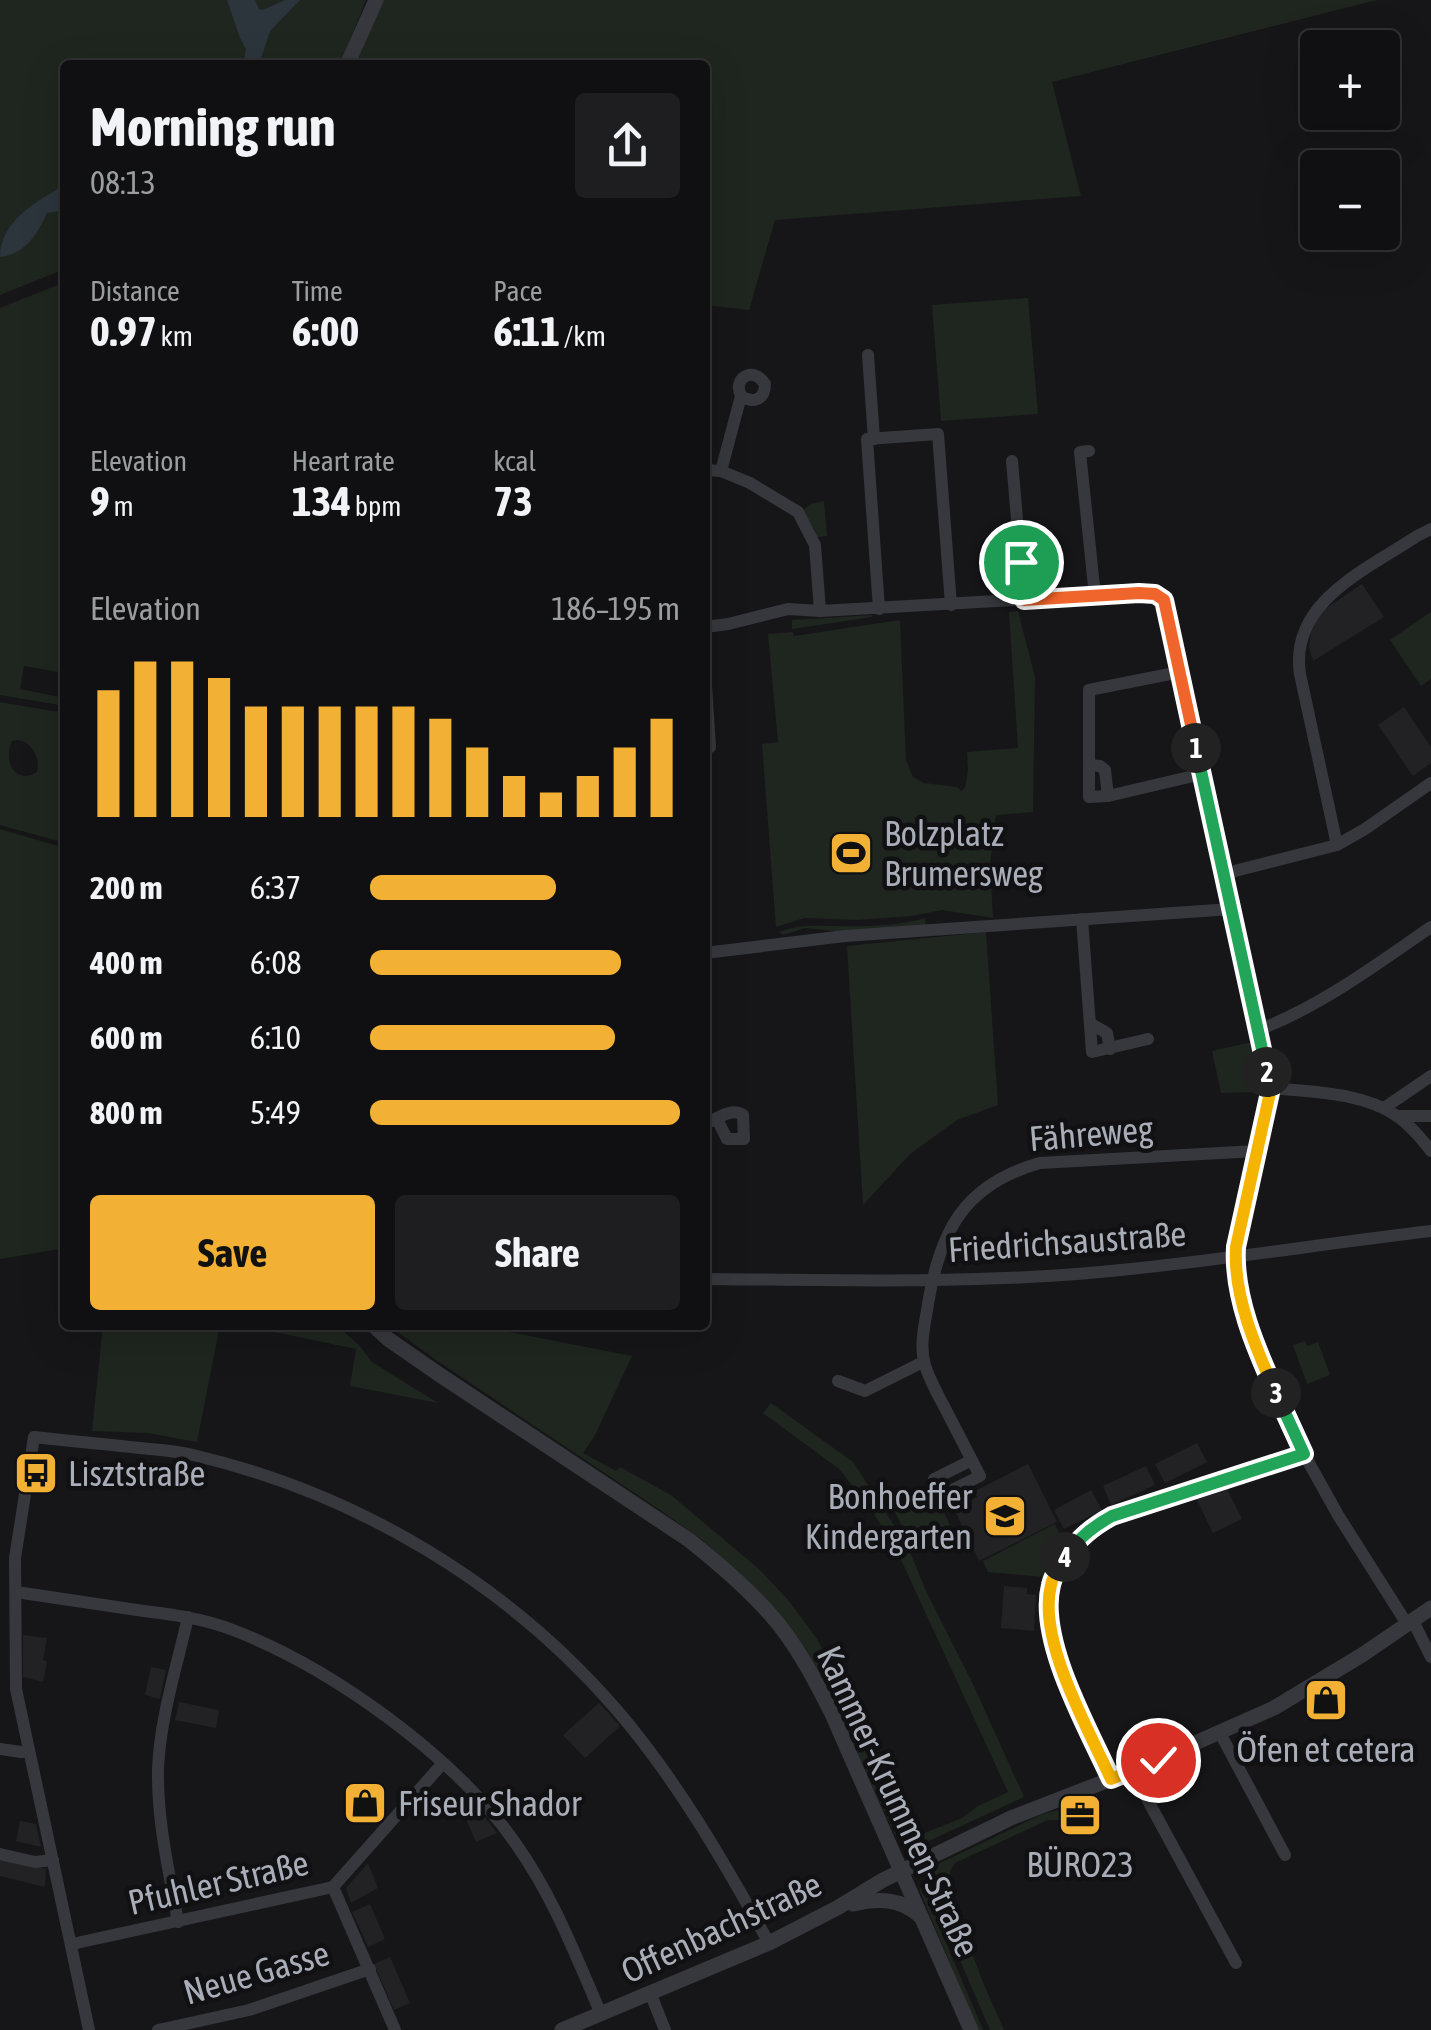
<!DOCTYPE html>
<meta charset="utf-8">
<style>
:root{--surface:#101012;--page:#1e1e20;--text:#f1f3f6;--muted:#9c9d9f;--line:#303032;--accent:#f2b134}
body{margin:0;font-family:"Asap Condensed",sans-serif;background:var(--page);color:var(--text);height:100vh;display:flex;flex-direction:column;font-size:38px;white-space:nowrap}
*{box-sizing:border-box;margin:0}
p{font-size:32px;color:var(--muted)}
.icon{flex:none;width:55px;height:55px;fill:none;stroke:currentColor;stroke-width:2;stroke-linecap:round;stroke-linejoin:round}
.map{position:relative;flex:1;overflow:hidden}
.sheet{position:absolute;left:60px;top:60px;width:650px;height:1270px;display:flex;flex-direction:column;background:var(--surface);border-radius:10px;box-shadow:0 10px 40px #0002,0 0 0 2px var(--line)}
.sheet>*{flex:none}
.fabs{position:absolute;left:1300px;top:30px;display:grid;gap:20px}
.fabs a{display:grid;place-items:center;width:100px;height:100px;border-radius:10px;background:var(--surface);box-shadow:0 10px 40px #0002,0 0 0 2px var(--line);font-size:50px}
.pin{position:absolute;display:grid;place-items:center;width:85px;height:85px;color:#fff;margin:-42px;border:5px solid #fff;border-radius:50%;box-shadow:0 2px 10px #0007}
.km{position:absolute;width:50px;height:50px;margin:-25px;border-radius:50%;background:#222;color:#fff;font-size:28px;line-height:50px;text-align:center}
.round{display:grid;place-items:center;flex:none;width:105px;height:105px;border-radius:10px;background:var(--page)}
.summary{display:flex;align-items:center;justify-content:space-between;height:170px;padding:0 30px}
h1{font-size:55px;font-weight:700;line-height:75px}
.figures{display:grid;grid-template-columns:repeat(3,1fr);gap:15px;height:170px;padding:10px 30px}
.figures div{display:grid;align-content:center}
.figures b{font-size:42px;font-weight:700}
.figures small{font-size:28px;font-weight:400}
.figures p{font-size:28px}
.chart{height:280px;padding:20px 30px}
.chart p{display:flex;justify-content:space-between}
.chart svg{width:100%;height:180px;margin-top:10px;stroke:var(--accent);stroke-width:6}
.button{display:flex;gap:20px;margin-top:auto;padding:20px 30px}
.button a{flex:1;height:115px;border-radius:10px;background:var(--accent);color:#111;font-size:40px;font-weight:700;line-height:115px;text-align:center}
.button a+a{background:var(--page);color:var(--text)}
ul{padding:0 30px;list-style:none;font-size:32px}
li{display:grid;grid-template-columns:160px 120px 1fr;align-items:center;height:75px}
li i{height:25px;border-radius:12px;background:var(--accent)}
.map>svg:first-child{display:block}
.built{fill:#222225}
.green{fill:#1e261f;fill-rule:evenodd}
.water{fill:#2c353c}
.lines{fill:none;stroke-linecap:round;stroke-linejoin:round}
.minor{stroke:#37383d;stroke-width:12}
.tertiary{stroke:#37383d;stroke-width:15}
.split-1-casing{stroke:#fff;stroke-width:20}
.split-2-casing{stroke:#fff;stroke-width:20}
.split-3-casing{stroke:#fff;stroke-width:20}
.split-4-casing{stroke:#fff;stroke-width:20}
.split-5-casing{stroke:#fff;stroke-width:20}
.split-1{stroke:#f0652b;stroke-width:12}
.split-2{stroke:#22a559;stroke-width:12}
.split-3{stroke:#f5b400;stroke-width:12}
.split-4{stroke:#22a559;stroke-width:12}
.split-5{stroke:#f5b400;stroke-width:12}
.labels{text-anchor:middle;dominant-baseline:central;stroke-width:9;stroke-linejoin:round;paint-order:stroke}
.poi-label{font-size:35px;fill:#a8adb8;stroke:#111113;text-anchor:start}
.street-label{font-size:35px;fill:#a8adb8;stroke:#111113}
</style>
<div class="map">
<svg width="1431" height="2030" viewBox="0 0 1431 2030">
<rect width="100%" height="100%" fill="#161618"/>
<g class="built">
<polygon points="1362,584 1384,617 1313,661 1309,648 1311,632 1322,611"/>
<polygon points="1404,707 1431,747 1431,763 1413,776 1378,725"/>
<polygon points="1197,1443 1207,1462 1165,1483 1155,1464"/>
<polygon points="1028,1464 1057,1522 979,1561 954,1509 977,1497 975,1491"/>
<polygon points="1146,1466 1155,1485 1111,1505 1103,1486"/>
<polygon points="1225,1485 1242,1519 1213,1533 1195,1496"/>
<polygon points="1091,1490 1102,1510 1064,1529 1054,1510"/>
<polygon points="1004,1586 1027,1588 1027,1594 1036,1595 1034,1631 1001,1628"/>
<polygon points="23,1635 47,1638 43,1660 47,1662 43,1682 23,1677"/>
<polygon points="151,1667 166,1670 160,1699 145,1695"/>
<polygon points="179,1702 219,1710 216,1728 175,1720"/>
<polygon points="599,1703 620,1726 585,1758 563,1735"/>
<polygon points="480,1811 497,1833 476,1842 465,1817"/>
<polygon points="20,1821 36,1824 41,1847 16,1841"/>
<polygon points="0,1860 46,1869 45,1887 0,1876"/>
<polygon points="368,1863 378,1888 351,1903 346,1888"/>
<polygon points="370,1904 385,1939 368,1947 352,1912"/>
<polygon points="390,1957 410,2003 394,2010 374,1964"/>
</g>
<g class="green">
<polygon points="0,0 366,0 340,65 65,65 65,269 0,295"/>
<polygon points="383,0 1377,0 1052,82 1081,196 775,220 749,310 705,305 705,65 355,65"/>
<polygon points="65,282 65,673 24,666 20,689 65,698 65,706 0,695 0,308"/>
<polygon points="1028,298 1038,414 941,421 932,305"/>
<polygon points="824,501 827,536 817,537 814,529 802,511 811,504"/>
<polygon points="1018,611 1035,677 1033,812 996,815 990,865 993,918 942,910 911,916 857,920 804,918 776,927 762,744 778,742 768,634 793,632 794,636 900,620 906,760 913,777 924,783 957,787 961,791 965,788 968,770 967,752 1018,748 1009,612"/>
<polygon points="1431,612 1431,679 1421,686 1390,640"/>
<polygon points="872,615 872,617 792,629 792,620"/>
<path d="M 0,702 L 65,713 L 65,843 L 0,825 ZM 18,740 C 32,742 41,759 37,772 C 14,786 3,759 12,741 Z"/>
<polygon points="0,829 65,848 65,1248 0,1259"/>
<path d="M 925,918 L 926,926 L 843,932 L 806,928 L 783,935 L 779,932 C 802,924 812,926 835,926 C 864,927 898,926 925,918 Z"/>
<polygon points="986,932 998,1105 957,1120 910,1154 863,1205 847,946"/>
<polygon points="1252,1042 1260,1083 1259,1092 1221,1093 1212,1051"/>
<polygon points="103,1325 220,1325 197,1442 148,1433 92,1431"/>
<polygon points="252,1325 336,1325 359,1345 372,1362 438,1403 350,1386 356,1349 251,1327"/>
<polygon points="388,1325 491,1325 494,1329 632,1356 594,1437 583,1453 616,1471 620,1467 671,1495 759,1569 789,1601 817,1639 845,1689 912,1838 962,1818 978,1806 1008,1792 897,1551 871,1509 839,1469 763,1413 771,1403 853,1462 908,1547 926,1591 973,1684 1024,1797 918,1846 910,1846 903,1837 897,1839 829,1694 747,1580 701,1539 660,1510 436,1360"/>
<polygon points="1305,1341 1307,1346 1318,1342 1330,1375 1307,1384 1293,1345"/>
<polygon points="932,1487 950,1525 911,1544 892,1506"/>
<polygon points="1055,1524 1062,1539 1044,1577 988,1572 983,1561"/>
<polygon points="1062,1809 1074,1826 1064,1820 1048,1820 955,1863 950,1871 951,1895 982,1980 1004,2030 990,2030 950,1937 941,1902 932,1876 935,1867 940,1863 1043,1814"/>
<polygon points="924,1887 928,1888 936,1904 944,1938 983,2030 978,2030 919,1889"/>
</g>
<g class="water">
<polygon points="227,0 255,0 259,9 263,10 285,0 300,0 270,31 259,65 243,65 246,49 240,38"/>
<path d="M 65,185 L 65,210 L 47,213 C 37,235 25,254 0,257 C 0,221 37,201 65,185 Z"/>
</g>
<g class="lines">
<g class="minor">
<polyline points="868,355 874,439"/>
<polyline points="1089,451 1080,452 1095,596"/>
<polyline points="1012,461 1024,600"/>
<polyline points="705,470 721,471 750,483 798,512 815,545 820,611"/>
<path d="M 721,471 L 741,396 C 732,377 754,366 765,384 C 765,400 753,404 741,396"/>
<polyline points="879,609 867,439 938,434 951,605"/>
<polyline points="705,627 728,624 788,609 820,611 1139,593 1155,594 1164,599 1271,1088 1235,1247 1238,1282 1251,1331 1304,1454 1338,1515 1407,1624"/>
<polyline points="705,671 710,747"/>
<polyline points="1180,672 1089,690 1089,797 1108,796 1202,774"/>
<polyline points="1089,765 1100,766 1105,770 1108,796"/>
<path d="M 1337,845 L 1300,674 C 1289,602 1366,570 1417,536 L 1431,529"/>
<polyline points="1223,874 1337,845 1365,829 1431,783"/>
<polyline points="1082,919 1092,1052 1148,1039"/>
<polyline points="705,953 845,936 1231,909"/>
<polyline points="1091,1024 1107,1033 1110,1049"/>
<path d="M 1258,1030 C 1320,1007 1377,964 1431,927"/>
<path d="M 1271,1088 C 1311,1092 1362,1092 1397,1116 C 1410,1125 1421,1138 1431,1151"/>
<polyline points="1384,1108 1431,1076"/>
<polyline points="1397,1116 1431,1116"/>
<path d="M 705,1124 C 717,1119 731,1107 743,1115 L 744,1139 L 727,1139 L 717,1119"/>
<path d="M 705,1279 C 836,1280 969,1284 1100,1272 C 1211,1262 1320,1244 1431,1231"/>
<polyline points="838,1381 865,1391 923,1362"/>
<path d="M 972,1460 L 934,1479 L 942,1495 L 980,1476 C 969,1455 959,1435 948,1414 C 940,1398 930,1382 925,1365 C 919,1345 925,1324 928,1304 C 940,1230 965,1184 1040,1163 L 1256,1151"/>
<path d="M 16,1592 C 56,1598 96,1604 137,1610 C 169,1614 202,1618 233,1630 C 332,1668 456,1757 516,1844 C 554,1898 575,1954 601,2014"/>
<polyline points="1413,1621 1431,1657"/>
<polyline points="1220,1733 1285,1855"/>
<polyline points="0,1749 21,1752 29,1751"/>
<polyline points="1132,1771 1236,1963"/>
<path d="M 1111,1779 C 1072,1694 995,1576 1112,1516 L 1304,1454"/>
<polyline points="0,1854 35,1862 53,1860"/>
<polyline points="333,1887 395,2030"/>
<path d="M 178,1922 C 169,1871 157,1821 158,1769 C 160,1718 177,1666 188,1617"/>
<polyline points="72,1944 333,1887 443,1763"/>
<polyline points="651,1995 665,2030"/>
<path d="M 89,2030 L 16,1689 L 15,1558 L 34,1437 C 70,1441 105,1444 140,1448 C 158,1450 176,1451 193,1455 C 356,1493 506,1582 616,1709 C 677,1780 724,1862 769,1943"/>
<polyline points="158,2030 249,2010 370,1969"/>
</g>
<g class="tertiary">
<polyline points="347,65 376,0"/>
<path d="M 373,1325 L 388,1339 L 440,1375 L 689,1540 C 718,1563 746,1587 770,1614 C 796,1643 815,1680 832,1714 L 971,2030"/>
<path d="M 853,1904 C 878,1898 900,1898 920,1916"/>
<polyline points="562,2030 769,1943 837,1908 883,1880 1011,1818 1132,1771 1274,1708 1362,1655 1431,1608"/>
</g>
</g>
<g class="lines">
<g class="split-1-casing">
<polyline id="split-1" points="1021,562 1024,600 1139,593 1155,594 1164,600 1196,748"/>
</g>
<g class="split-2-casing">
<polyline id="split-2" points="1196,748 1267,1072"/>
</g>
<g class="split-3-casing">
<path id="split-3" d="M 1267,1072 L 1271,1088 L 1236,1247 C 1233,1296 1256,1349 1276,1393"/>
</g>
<g class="split-4-casing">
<path id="split-4" d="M 1065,1557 C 1079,1538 1092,1527 1112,1516 L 1304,1454 L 1276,1393"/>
</g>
<g class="split-5-casing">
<path id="split-5" d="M 1065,1557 C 1060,1565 1053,1575 1051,1585 C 1037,1640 1088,1728 1111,1779 L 1158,1760"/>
</g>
<use href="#split-1" class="split-1"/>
<use href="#split-2" class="split-2"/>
<use href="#split-3" class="split-3"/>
<use href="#split-4" class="split-4"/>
<use href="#split-5" class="split-5"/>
</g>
<defs>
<g id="stadium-square" transform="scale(2.25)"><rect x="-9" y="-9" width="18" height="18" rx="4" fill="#f2b134" stroke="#111113"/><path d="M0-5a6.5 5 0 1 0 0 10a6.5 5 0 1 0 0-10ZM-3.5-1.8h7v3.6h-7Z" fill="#111"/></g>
<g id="bus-square" transform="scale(2.25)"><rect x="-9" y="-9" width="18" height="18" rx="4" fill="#f2b134" stroke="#111113"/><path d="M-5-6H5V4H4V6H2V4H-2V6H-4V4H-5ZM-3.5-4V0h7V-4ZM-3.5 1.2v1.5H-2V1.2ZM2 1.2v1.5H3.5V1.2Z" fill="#111"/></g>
<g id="school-square" transform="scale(2.25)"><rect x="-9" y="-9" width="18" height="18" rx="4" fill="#f2b134" stroke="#111113"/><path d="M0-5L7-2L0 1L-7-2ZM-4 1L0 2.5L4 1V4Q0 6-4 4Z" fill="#111"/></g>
<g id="shop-square" transform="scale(2.25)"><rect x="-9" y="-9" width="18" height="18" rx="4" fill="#f2b134" stroke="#111113"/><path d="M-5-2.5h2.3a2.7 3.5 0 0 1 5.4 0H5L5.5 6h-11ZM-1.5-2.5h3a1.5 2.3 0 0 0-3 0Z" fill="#111"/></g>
<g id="office-square" transform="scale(2.25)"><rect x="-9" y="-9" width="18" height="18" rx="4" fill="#f2b134" stroke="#111113"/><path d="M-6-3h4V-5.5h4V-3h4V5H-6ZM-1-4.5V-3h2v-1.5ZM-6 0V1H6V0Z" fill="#111"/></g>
</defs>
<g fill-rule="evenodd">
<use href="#stadium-square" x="851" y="853"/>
<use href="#bus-square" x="36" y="1473"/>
<use href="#school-square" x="1005" y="1516"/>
<use href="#shop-square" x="1326" y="1700"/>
<use href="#shop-square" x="365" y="1803"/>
<use href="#office-square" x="1080" y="1815"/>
</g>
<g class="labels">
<g class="poi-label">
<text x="884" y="833">Bolzplatz<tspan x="884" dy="40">Brumersweg</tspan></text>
<text x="68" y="1473">Lisztstraße</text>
<text x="972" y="1496" text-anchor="end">Bonhoeffer<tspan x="972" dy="40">Kindergarten</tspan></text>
<text x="1326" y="1749" text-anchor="middle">Öfen et cetera</text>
<text x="398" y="1803">Friseur Shador</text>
<text x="1080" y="1864" text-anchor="middle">BÜRO23</text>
</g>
<g class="street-label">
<text transform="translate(1091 1133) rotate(-5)">Fähreweg</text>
<text transform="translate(1067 1241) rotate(-4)">Friedrichsaustraße</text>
<text transform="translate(899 1801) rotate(65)">Kammer-Krummen-Straße</text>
<text transform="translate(218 1882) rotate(-13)">Pfuhler Straße</text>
<text transform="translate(721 1927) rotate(-25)">Offenbachstraße</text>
<text transform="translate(256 1972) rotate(-16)">Neue Gasse</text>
</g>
</g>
</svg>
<div class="fabs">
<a>+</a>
<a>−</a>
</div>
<div class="pin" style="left:1021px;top:562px;background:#1e9e55"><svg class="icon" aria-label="arrive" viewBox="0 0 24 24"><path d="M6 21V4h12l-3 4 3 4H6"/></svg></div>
<div class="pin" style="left:1158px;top:1760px;background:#d93025"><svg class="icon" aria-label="check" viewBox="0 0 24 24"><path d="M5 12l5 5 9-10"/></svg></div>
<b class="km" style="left:1196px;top:748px">1</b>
<b class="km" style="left:1267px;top:1072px">2</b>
<b class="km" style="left:1276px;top:1393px">3</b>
<b class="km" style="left:1065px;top:1557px">4</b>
<section class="sheet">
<div class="summary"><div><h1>Morning run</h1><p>08:13</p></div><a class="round"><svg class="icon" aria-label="share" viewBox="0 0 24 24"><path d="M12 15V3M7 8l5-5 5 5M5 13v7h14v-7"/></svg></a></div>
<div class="figures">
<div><p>Distance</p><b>0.97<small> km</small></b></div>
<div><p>Time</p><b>6:00</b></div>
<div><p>Pace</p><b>6:11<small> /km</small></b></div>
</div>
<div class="figures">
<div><p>Elevation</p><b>9<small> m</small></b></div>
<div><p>Heart rate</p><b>134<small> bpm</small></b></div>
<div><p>kcal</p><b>73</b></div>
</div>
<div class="chart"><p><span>Elevation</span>186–195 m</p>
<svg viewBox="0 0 160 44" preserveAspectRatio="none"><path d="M5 44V13M15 44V6M25 44V6M35 44V10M45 44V17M55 44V17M65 44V17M75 44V17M85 44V17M95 44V20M105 44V27M115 44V34M125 44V38M135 44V34M145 44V27M155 44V20"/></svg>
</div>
<ul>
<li><b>200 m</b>6:37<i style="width:60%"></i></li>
<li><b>400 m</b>6:08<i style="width:81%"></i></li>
<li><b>600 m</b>6:10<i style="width:79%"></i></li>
<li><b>800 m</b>5:49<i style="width:100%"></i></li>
</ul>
<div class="button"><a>Save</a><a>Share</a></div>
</section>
</div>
